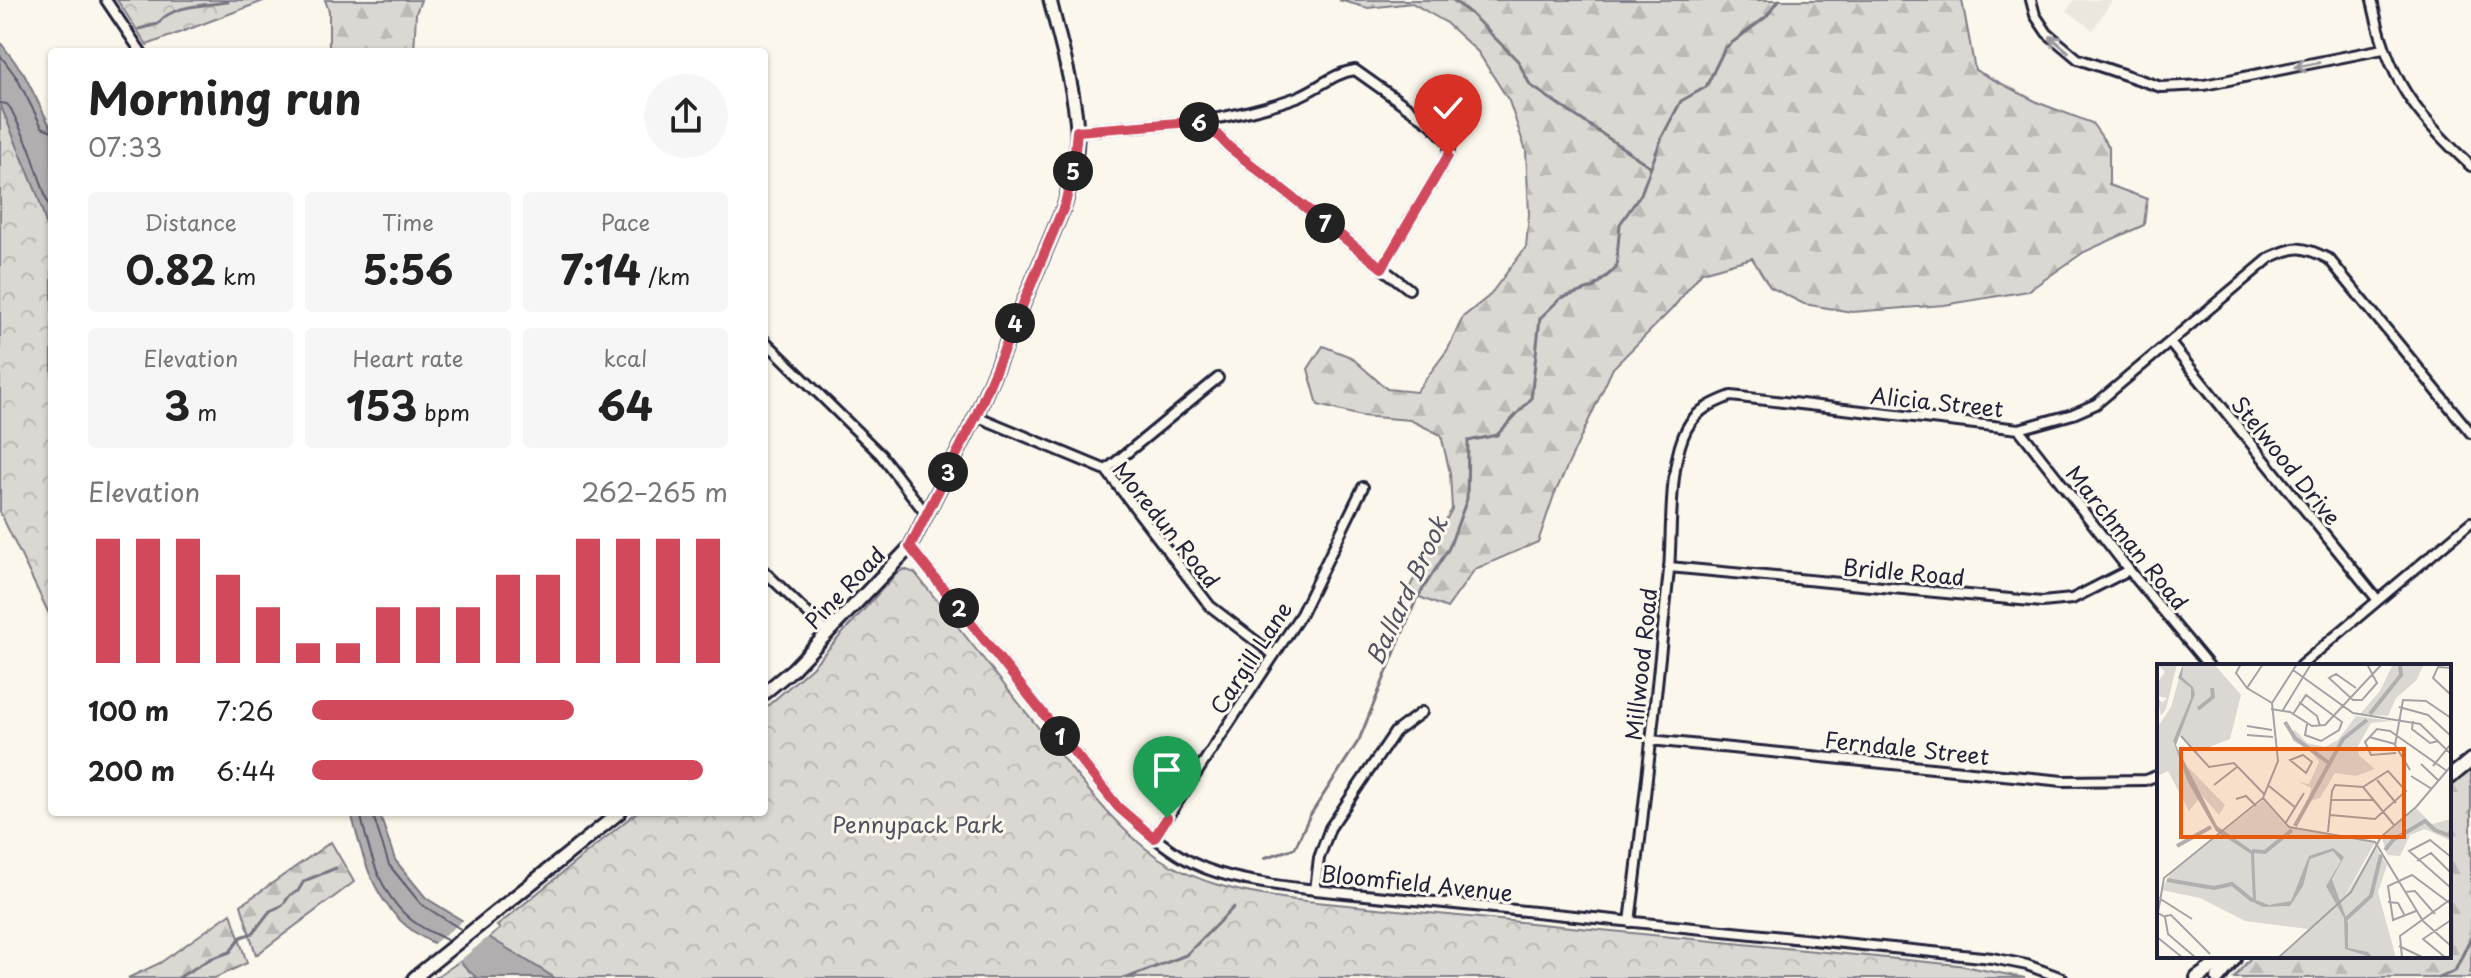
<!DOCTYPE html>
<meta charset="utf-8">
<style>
:root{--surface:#fff;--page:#f6f6f6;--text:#222;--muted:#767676;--accent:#d1495b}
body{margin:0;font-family:"Playpen Sans",sans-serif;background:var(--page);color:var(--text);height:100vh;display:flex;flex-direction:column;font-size:30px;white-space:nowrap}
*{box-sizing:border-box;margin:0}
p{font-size:26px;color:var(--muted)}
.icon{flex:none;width:44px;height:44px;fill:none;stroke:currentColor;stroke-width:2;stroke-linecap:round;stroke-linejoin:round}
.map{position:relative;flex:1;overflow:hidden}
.drawer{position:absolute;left:48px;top:48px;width:720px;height:768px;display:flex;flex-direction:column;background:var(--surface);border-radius:8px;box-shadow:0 2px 6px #0004}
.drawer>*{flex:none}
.pin{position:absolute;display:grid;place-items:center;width:68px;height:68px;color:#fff;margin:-82px -34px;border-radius:50% 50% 50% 0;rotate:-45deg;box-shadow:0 0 8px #0007}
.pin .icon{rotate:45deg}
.km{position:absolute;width:40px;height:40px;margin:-20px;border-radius:50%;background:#222;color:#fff;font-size:22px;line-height:40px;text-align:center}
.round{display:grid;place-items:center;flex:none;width:84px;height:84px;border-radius:42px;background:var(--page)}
.headline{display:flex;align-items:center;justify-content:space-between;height:136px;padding:0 40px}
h1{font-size:44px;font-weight:700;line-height:60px}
.stats{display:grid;grid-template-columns:repeat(3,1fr);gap:12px;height:136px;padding:8px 40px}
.stats div{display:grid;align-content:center;border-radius:8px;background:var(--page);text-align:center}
.stats b{font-size:40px;font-weight:700}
.stats small{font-size:22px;font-weight:400}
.stats p{font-size:22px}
.chart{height:224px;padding:16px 40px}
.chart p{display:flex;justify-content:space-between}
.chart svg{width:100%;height:144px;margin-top:8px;stroke:var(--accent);stroke-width:6}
ul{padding:0 40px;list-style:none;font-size:26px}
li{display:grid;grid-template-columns:128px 96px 1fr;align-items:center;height:60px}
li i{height:20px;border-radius:10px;background:var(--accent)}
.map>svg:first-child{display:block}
.built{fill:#ebe7df}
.forest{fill:url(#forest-firs);stroke:#7e7d87;stroke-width:2}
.park{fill:url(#park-crowns);stroke:#7e7d87;stroke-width:2}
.water{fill:#b1aeb0;stroke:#787681;stroke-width:2}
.pier{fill:#fbf7ec}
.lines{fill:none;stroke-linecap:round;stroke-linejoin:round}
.shore{stroke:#5b5a6a;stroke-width:2}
.stream{stroke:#787681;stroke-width:3}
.minor-casing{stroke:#22223b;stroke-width:14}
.tertiary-casing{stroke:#22223b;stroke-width:17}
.secondary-casing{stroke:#22223b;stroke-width:18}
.minor{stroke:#fbf7ec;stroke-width:8}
.tertiary{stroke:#fbf7ec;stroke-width:11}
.secondary{stroke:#fbf7ec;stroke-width:12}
.oneway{stroke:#99979c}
.route-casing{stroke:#fff;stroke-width:16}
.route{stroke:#d1495b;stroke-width:10}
.labels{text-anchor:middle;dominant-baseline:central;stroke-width:6;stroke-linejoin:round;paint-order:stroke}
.street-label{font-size:22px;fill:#22223b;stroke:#fbf7ec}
.park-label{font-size:22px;fill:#505061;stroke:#fbf7ec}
.water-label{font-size:24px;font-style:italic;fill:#545364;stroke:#fbf7ec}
.inset-river{fill:none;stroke:#b1aeb0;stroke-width:4}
.inset-road{fill:none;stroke:#a4a2a5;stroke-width:2}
.view{fill:#e8590c;fill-opacity:0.15;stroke:#e8590c;stroke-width:4}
.inset-edge{fill:none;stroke:#22223b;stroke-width:4}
</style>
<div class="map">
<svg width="2471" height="978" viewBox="0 0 2471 978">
<defs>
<pattern id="forest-firs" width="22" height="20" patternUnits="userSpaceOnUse" patternTransform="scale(2)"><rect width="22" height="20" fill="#dbd8d3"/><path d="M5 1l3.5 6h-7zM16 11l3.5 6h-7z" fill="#bcb9b6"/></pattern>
<pattern id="park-crowns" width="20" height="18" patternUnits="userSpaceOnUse" patternTransform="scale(2)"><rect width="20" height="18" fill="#dbd8d3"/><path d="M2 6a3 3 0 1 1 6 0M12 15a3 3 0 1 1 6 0" fill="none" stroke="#bcb9b6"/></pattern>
</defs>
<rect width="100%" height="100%" fill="#fbf7ec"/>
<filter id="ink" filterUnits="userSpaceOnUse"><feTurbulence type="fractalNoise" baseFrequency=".0125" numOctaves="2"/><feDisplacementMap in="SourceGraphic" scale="16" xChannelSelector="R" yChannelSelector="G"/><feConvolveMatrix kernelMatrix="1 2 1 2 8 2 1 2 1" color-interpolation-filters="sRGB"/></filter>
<g filter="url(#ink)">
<polygon class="built" points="2074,0 2112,0 2093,30 2067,11"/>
<g class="forest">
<polygon points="325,0 421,0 416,13 414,52 329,52 329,11"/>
<polygon points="1339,0 1962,0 1975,70 2039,103 2092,123 2109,147 2109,185 2147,199 2144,225 2084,252 2028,291 1944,305 1852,312 1804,304 1770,287 1752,258 1702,272 1672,309 1613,368 1554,495 1538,542 1475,569 1447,608 1407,592 1452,509 1450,473 1441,435 1410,420 1361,416 1318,405 1308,369 1323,346 1351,357 1387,389 1416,392 1448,349 1463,317 1489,296 1526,247 1529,214 1526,151 1509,101 1478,52 1445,22 1412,3 1368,8"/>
<polygon points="2471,769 2471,978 2234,978 2252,956 2449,956 2449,787"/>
<polygon points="331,842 354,882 256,955 241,905"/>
<polygon points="231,913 247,963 215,978 128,978 160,963"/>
</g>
<g class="park">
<polygon points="117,0 266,0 147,45"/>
<polygon points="0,44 14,62 52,129 52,620 0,512"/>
<path d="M 904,569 L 915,573 C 958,627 1002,682 1045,736 C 1080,779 1112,825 1157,857 C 1199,885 1248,894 1296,900 L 1958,965 L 2025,978 L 434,978 L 453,966 L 500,929 L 497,926 L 637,812 L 764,812 L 764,709 L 812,667 L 895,575 Z"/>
</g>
<g class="water">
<polygon points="0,42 24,74 52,130 52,245 38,196 0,104"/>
<path d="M 351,812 L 379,812 L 395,860 L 426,898 L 555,978 L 478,978 C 466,971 462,961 451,953 C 439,945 425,940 413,931 C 374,903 362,857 351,812 Z"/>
</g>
<polygon class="pier" points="466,918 492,934 457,963 432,945"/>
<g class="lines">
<g class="shore">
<polyline points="0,55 17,78 42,127 52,131"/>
<polyline points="0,103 7,104 11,109 30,149 52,216"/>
<path d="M 360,812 C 369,853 381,902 420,926 C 429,932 439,935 448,941"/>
<polyline points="372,812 389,865 421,904 462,930"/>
</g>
<g class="stream">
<polyline points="1453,0 1470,13 1518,61 1530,85 1651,167"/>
<path d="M 139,29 L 158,24 C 170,5 206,5 228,2"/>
<polyline points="1264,858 1295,848 1309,817 1359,740 1416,600 1449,548 1467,499 1468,441 1497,435 1531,399 1540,318 1561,298 1593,288 1616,268 1620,224 1641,194 1662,137 1681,101 1706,87 1725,48 1766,17 1779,0"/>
<polyline points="178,978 210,959 230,952 241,937 253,933 270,911 283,905 290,895 298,891 304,881 336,868"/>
<polyline points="1127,978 1186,955 1234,907"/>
<polyline points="2439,978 2455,971 2471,937"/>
</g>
<g class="minor-casing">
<g id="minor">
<polyline points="106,0 141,52"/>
<polyline points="2031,0 2035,15 2047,33 2078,59 2161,87 2204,85 2383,49"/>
<path d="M 2372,0 C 2387,77 2414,114 2471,166"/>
<path d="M 1355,70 L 1431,124 L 1450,144 L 1448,156 L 1382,268 L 1229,147 L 1204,121 C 1235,115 1267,108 1297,97 C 1318,89 1333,73 1355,70 Z"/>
<polyline points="1077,131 1204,121"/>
<polyline points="1382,268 1409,289"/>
<polyline points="764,340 881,455 926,514"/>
<polyline points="2170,343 2377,599"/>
<polyline points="976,416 1106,470 1210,606 1274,655"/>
<polyline points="2019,429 2129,570 2209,666"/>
<polyline points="1106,470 1218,378"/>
<path d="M 910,547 L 1118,807 C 1142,827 1165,849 1193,863 C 1230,881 1275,885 1315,890 L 1992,958 L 2027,965 L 2062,978"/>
<polyline points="1669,567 2042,602 2072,599 2129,570"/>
<polyline points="764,571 828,633"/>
<polyline points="2300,666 2471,522"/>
<polyline points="1650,740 2063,781 2145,780 2159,775"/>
<polyline points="1154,838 1301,614 1363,487"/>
<polyline points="1315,890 1319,858 1330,828 1395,732 1422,712"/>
<path d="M 1630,922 C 1645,805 1657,687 1669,570 C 1672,532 1669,472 1683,437 C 1692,413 1707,405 1731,396 L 2019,429 L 2073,414 L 2096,404 L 2271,257 C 2297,245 2303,246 2329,259 L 2471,433"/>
</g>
</g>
<g class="tertiary-casing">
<g id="tertiary">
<path d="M 764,693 L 793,669 L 910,547 L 976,416 L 1065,204 C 1071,180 1078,154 1077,129 C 1074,86 1060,42 1050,0"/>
<polyline points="414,978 620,812"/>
</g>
</g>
<g class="secondary-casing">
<g id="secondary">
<polyline points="2449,778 2471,760"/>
<polyline points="2197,978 2229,956"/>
<polyline points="2218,978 2234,959"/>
</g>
</g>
<use href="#minor" class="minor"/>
<use href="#tertiary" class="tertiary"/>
<use href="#secondary" class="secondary"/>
</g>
<defs><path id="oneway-shaft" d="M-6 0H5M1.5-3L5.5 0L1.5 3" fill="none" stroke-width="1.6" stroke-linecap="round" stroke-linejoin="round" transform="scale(2)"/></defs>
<g class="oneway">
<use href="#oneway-shaft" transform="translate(2059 44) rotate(-140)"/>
<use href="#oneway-shaft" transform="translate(2307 65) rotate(169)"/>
</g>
</g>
<g class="lines" filter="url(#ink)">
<g class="route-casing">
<polyline id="route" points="1167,818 1154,838 1118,807 910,547 976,416 1065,204 1073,171 1077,131 1204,121 1229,147 1382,268 1448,156"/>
</g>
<use href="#route" class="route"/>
</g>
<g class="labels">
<g class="street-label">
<text transform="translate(1937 401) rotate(6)">Alicia Street</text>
<text transform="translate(2287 460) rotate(51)">Stelwood Drive</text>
<text transform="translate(1167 524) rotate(51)">Moredun Road</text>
<text transform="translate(2128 537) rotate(51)">Marchman Road</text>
<text transform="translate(1904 571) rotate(5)">Bridle Road</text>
<text transform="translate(844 587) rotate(-46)">Pine Road</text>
<text transform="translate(1250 657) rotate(-57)">Cargill Lane</text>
<text transform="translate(1640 664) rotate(-84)">Millwood Road</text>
<text transform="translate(1907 747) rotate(6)">Ferndale Street</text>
<text transform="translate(1417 882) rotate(6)">Bloomfield Avenue</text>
</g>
<g class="park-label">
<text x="918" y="823">Pennypack Park</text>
</g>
<g class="water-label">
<text transform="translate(1406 590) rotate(-65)">Ballard Brook</text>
</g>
</g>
<g transform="translate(2157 664)">
<rect width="294" height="294" fill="#fbf7ec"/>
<path d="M 0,0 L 20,0 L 9,45 L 4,52 L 0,32 L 5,39 L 10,34 L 0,32 L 0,19 L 8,8 ZM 236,0 L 267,0 L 259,17 L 239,34 L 231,52 L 203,50 L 223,27 ZM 199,52 L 235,57 L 214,59 L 201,82 L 202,91 L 218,105 L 199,112 L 178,109 L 163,134 L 151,138 L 154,124 L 142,118 L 152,120 L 162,98 L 154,87 L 136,77 L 134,68 L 138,66 L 150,79 L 168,83 L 181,76 ZM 31,103 L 68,141 L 62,151 L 33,118 ZM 259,144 L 275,160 L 294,155 L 294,177 L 268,165 L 253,171 L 243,192 L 230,191 L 225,174 Z" fill="#dbd8d3"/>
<path d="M 26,0 L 57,0 L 84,31 L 73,75 L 37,89 L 24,71 L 16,79 L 44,132 L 32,147 L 11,107 L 0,112 L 0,64 L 14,43 ZM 106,136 L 129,162 L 218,178 L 186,236 L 219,183 L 230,201 L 221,228 L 239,294 L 123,294 L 151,265 L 88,257 L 43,234 L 4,226 L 14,209 Z" fill="#dbd8d3"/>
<path d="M 26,0 L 25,13 L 36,23 L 38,30 L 19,81 L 60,162 L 97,188 L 99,236 L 112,241 L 134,237 L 152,192 L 176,184 L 187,193 L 175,215 L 191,259 L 191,284 L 211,288 L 216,294 L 188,285 L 187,254 L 169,222 L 184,197 L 176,187 L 153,195 L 146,222 L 133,242 L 106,243 L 96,238 L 94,190 L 59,167 L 31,118 L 16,77 L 34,34 L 34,24 L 21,14 Z" fill="#b1aeb0"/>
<path class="inset-river" d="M 41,45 L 56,33 L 55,24M 213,50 L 244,11 L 243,0M 128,58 L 138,74 L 172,99M 138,162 L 186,75 L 210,56M 20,182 L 54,163M 228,186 L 236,176 L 268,157 L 278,166 L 291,171 L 294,167M 95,187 L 108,188 L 135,166M 10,216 L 57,224 L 75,220 L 96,237M 189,255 L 214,232 L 224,191"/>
<path class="inset-road" d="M 84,0 L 79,9 L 90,24 L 115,39M 294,4 L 281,3 L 276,14 L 294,31M 136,6 L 196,49 L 263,60 L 294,90M 90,24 L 106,0M 199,24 L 179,10 L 172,14 L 196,36 L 205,36 L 220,19 L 210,0M 142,38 L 160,52 L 163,62M 242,43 L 271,51 L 294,72M 114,45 L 133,48 L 155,62 L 168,61 L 225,0M 126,46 L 154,0M 136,50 L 149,31 L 185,58 L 182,66 L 164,77 L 148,71 L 150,60M 256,57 L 255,65 L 273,79 L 282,77M 90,62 L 115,66M 90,71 L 116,73M 24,72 L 52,103 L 77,99 L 108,131M 212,73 L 238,80M 239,89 L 214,91 L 208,78 L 220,65 L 233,67 L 290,107M 146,91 L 155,98 L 149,109 L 133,96 ZM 264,100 L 282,117M 276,102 L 294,80M 253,106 L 238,81 L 246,36 L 269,37 L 294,54M 254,112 L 275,125M 220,116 L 239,139M 57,121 L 80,103M 112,122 L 139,144M 206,123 L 237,161M 106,134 L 132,163 L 218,178 L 266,257 L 294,282M 79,135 L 89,132 L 99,142M 175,136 L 216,136M 128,160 L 147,129M 171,168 L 175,127 L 178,121 L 206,123 L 231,107 L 249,127 L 218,155 L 173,151M 294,193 L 273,176 L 252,187 L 294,224M 260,197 L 274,189 L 294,209M 248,228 L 258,227 L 278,250M 2,234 L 35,255M 231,238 L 241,239 L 248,252M 259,247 L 236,256 L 231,222 L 255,211 L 294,240M 1,249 L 8,253 L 11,270 L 39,294M 8,252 L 14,251 L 53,290M 0,254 L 7,214 L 106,134 L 121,97 L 115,39 L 140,0M 0,273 L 26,294M 242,282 L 267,294M 121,294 L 194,228 L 224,173 L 259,143 L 294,102M 245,294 L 243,272 L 294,235M 289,294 L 266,275 L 294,256"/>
<path class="view" d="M 24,85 L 247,85 L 247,173 L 24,173 Z"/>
<rect width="294" height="294" class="inset-edge"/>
</g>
</svg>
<div class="pin" style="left:1167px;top:818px;background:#1e9e55"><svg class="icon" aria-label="arrive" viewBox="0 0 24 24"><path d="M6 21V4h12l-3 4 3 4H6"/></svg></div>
<div class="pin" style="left:1448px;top:156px;background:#d93025"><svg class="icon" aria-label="check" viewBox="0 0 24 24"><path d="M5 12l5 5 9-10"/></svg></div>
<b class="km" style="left:1060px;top:736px">1</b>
<b class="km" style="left:959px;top:608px">2</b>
<b class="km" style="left:948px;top:472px">3</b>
<b class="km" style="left:1015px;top:323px">4</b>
<b class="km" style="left:1073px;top:171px">5</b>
<b class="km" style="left:1199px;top:122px">6</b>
<b class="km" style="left:1325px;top:223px">7</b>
<section class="drawer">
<div class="headline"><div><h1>Morning run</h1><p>07:33</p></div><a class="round"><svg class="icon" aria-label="share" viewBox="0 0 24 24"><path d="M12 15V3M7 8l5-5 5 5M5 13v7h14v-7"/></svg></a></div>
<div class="stats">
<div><p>Distance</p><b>0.82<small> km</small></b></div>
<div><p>Time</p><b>5:56</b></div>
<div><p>Pace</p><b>7:14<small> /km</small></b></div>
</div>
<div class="stats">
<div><p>Elevation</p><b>3<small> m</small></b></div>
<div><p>Heart rate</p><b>153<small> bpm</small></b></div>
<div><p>kcal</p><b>64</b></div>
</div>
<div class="chart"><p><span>Elevation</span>262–265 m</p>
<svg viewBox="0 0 160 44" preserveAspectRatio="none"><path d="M5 44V6M15 44V6M25 44V6M35 44V17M45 44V27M55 44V38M65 44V38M75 44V27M85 44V27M95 44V27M105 44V17M115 44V17M125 44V6M135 44V6M145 44V6M155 44V6"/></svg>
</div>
<ul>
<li><b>100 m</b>7:26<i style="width:63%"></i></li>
<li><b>200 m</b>6:44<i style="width:94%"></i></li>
</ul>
</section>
</div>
